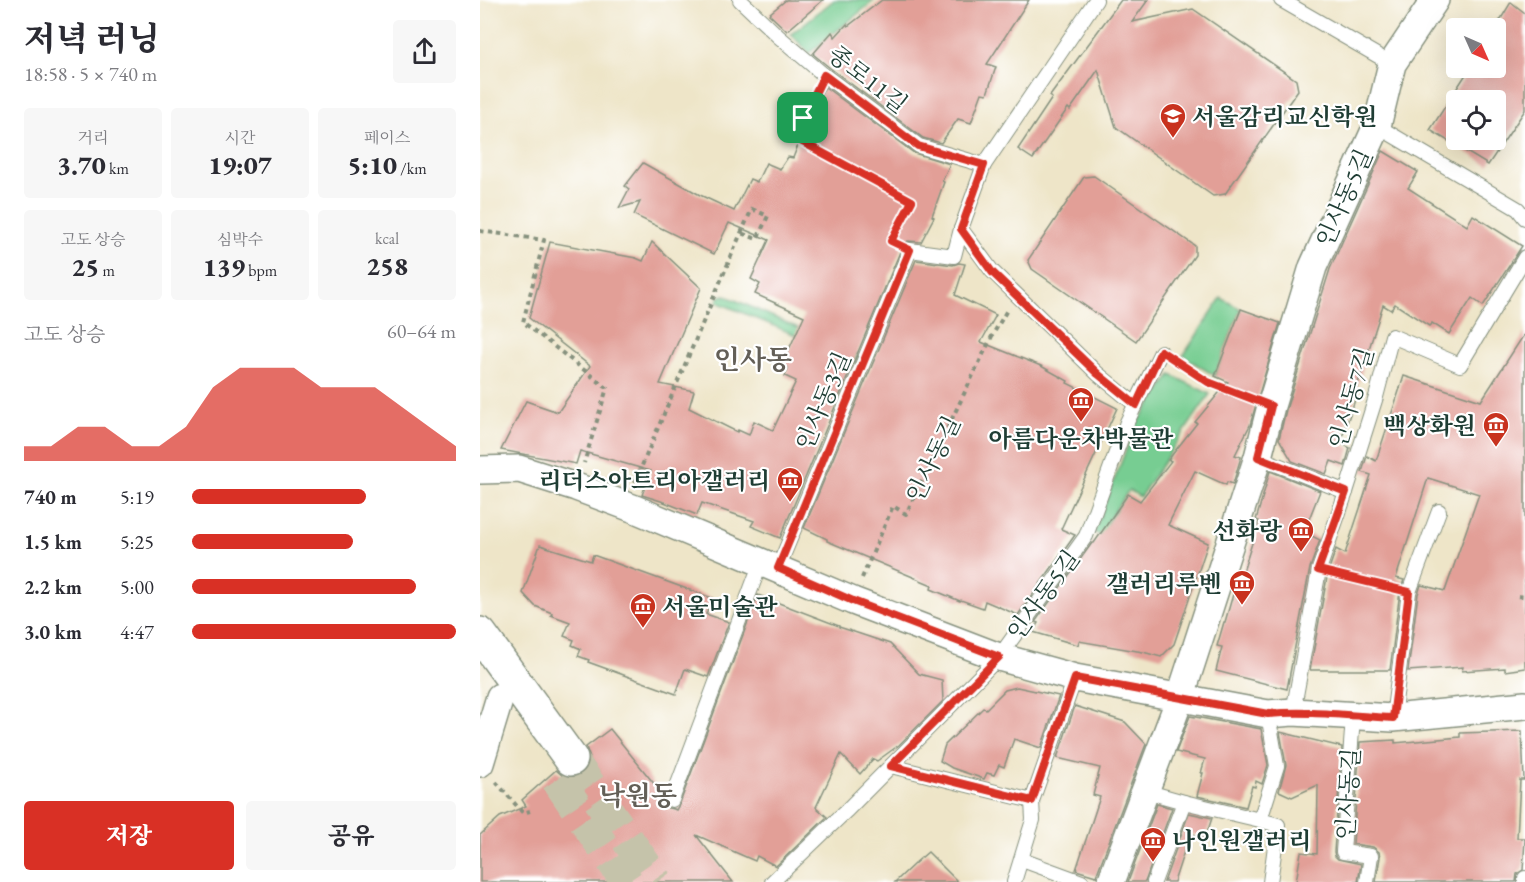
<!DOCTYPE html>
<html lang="ko">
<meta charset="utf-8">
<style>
:root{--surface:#fff;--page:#f7f7f7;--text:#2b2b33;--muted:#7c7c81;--accent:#d93025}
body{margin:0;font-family:"EB Garamond","Noto Serif KR",serif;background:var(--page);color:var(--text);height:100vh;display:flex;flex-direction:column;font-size:22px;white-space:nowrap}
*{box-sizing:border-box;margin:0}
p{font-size:20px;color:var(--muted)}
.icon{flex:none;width:33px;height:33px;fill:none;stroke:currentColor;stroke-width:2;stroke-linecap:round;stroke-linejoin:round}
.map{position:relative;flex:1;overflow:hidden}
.panel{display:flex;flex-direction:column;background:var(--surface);width:480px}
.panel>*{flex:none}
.needle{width:39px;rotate:135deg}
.controls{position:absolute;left:966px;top:18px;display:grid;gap:12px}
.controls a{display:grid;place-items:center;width:60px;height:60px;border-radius:6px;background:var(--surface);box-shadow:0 6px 24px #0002;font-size:30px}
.pin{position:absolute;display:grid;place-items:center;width:51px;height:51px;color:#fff;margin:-26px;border-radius:12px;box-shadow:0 3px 9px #0006}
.round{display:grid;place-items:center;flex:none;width:63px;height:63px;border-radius:6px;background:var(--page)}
.headline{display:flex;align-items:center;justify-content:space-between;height:102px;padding:0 24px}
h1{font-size:33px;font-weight:800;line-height:45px}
.metrics{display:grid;grid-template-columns:repeat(3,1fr);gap:9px;height:102px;padding:6px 24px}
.metrics div{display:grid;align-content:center;border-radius:6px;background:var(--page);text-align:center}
.metrics b{font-size:26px;font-weight:800}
.metrics small{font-size:16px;font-weight:400}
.metrics p{font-size:16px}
.chart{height:168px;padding:12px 24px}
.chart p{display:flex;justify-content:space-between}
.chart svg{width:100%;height:108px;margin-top:6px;fill:var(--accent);opacity:.7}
.primary-button{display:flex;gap:12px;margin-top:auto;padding:12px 24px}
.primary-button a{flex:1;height:69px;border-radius:6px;background:var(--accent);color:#fff;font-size:24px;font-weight:800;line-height:69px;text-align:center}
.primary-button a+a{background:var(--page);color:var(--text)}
ul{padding:0 24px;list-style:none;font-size:20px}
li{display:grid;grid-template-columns:96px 72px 1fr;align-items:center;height:45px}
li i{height:15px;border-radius:8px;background:var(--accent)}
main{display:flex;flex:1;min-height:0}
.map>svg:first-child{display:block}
.green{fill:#77cd92;stroke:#4b8563;stroke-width:1.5}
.building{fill:#e29f97;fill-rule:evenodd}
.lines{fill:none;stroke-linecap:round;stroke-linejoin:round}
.primary-tunnel{stroke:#c5c3aa;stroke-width:33;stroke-dasharray:33 16;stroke-linecap:butt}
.service-casing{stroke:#86917e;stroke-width:16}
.minor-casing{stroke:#86917e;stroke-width:30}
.primary-casing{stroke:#86917e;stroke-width:36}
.path{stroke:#86917e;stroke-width:4;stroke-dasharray:4.5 4.5;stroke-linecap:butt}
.service{stroke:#fff;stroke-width:14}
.minor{stroke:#fff;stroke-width:27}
.primary{stroke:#fff;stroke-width:33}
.route-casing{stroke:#fff;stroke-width:12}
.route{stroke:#d93025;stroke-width:8}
.labels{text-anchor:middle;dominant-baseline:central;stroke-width:4.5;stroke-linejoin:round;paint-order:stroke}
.street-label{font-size:24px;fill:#1f3d34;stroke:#fff}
.poi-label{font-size:24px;font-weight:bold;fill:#1f3d34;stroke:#fff;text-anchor:end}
.quarter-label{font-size:27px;font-weight:bold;fill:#635f57;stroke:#fff}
</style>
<main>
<section class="panel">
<div class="headline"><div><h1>저녁 러닝</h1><p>18:58 · 5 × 740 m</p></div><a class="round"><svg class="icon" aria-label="share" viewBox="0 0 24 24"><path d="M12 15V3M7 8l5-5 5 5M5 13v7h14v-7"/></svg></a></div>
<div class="metrics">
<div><p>거리</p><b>3.70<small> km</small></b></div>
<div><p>시간</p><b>19:07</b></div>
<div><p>페이스</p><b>5:10<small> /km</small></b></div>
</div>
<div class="metrics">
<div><p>고도 상승</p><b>25<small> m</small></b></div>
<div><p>심박수</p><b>139<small> bpm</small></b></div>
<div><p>kcal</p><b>258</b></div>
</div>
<div class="chart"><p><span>고도 상승</span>60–64 m</p>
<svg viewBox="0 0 160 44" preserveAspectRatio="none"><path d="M0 44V38L10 38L20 30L30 30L40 38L50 38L60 30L70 14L80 6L90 6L100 6L110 14L120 14L130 14L140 22L150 30L160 38V44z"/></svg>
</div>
<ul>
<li><b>740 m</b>5:19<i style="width:66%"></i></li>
<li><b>1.5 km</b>5:25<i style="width:61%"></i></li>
<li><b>2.2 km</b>5:00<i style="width:85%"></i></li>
<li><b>3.0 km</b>4:47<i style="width:100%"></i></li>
</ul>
<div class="primary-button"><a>저장</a><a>공유</a></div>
</section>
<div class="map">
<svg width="1045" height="882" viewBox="0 0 1045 882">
<rect width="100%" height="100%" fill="#fff"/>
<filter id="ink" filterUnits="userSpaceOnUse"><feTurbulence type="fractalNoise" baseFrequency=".0167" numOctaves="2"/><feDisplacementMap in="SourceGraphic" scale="12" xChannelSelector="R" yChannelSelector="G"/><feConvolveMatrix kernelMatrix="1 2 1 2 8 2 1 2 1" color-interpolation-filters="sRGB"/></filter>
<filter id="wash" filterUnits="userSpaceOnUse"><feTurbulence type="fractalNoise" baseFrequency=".008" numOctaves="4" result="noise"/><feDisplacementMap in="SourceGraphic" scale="24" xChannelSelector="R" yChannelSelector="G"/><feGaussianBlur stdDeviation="1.35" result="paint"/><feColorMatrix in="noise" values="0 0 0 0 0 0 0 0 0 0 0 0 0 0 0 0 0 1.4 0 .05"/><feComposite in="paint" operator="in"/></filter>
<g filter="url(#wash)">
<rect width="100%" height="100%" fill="#eee5c8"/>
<g class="green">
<polygon points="354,0 395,0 329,53 311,34"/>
<polygon points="244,295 379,355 377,361 237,302 239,297"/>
<polygon points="741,298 761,309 735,376 703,356"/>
<polygon points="691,375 730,394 660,497 649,490 627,522 643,532 634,544 614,532 656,424"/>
</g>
<g id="blocks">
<g class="building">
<polygon points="306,0 343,0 307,31 289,14"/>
<polygon points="402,0 549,0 507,64 516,67 507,94 502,93 491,123 478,119 461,143 443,138 350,68 333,54 352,32 355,37 367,24 368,26"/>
<polygon points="641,0 668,0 652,22 713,9 816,80 818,90 745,194 733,196 636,127 618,70 590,110 588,108 553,159 538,149 572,98 570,96"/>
<path d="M 1031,2 L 1045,13 L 1045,110 L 1008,165 L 950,130 L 990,68 L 1016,68 L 1016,27 ZM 976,100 L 1016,100 L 1016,140 L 976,140 Z"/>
<polygon points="345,87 434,153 470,164 462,181 464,182 452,216 454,217 441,242 428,241 422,247 300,538 271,526 274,521 222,503 217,515 184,502 162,495 171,471 100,451 96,464 21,450 46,401 78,412 110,366 49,318 70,242 156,258 163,261 172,242 221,288 180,384 214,391 209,408 257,432 258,430 269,435 274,421 293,430 316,381 305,376 308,368 302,365 324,316 275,294 280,284 271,279 289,240 249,223 234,254 154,215 160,202 139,208 149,189 145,186 163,163 220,195 254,211 270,179 277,182 286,163 300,169 308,157 313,158 333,107"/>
<polygon points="903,151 938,172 928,188 987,226 993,215 1042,246 1003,306 992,298 969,334 952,323 949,326 915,304 911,310 903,305 874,396 876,397 860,443 870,448 865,466 851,461 846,474 812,461 799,439 806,410 850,269"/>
<polygon points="614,176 715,246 715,255 656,341 552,269 548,260 604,177"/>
<polygon points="436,260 473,265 479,263 485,264 475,295 516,315 501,342 561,366 588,381 587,383 637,408 581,529 595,535 538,615 505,601 503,608 481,600 480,601 451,589 452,585 347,541 347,539 324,528"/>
<polygon points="761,309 800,323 770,425 755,455 761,457 753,484 747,482 746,485 715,471 688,525 728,543 694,644 681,657 663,652 599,641 598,645 553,632 558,623 555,622 612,543 614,543 648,494 660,501 691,461 688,460 717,423 715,422 748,382 735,376"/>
<polygon points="1045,333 1045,668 1025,671 1025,668 982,671 983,667 928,671 938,594 941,585 965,591 999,494 948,478 916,578 924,580 920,591 910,670 830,670 848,572 856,549 865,554 891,475 882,472 887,456 896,461 924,376 1001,401"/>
<polygon points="790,471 840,491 824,532 840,540 830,568 807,689 736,671 742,647 737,646 744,622 745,622 758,577 761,578 779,521 776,520"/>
<polygon points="60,545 111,561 113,555 232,598 226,614 249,622 228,677 205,669 196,694 108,662 109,660 98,656 101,649 92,645 94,640 84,636 90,622 71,615 72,613 55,606 43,593"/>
<polygon points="278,595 359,626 359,627 410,644 439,674 462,680 463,701 419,745 397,761 393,759 380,774 361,754 336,807 347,817 296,866 277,856 275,861 216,835 253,882 0,882 0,835 20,817 46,806 42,800 76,770 83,776 92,778 102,774 108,767 110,758 106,747 130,729 184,796 183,801 185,805 188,808 194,809 196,810 200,803"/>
<polygon points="537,687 579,696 561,748 534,739 524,767 519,765 514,775 507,773 504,779 472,768 460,761 465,745 503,708 506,709 525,690"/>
<polygon points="595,706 645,722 666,744 616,876 596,870 620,797 613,795 620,768 577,758"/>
<polygon points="710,716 781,729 788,765 782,784 776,781 775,787 772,786 766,807 717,796 723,773 721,773 725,759 696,752"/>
<polygon points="1042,731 1044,780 1040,780 1037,838 1045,838 1045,840 1043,870 1037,874 1036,882 896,882 900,857 899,852 893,847 873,844 880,742 915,740 915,743 980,737 980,733"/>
<polygon points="800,732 862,747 854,852 855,856 858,859 881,864 878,882 816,882 821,852 837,854 838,785 812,797 799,791 806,765"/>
<polygon points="677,804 692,808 665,882 648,882"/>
<polygon points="709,813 732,818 725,839 710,833 694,882 684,882"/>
<polygon points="448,852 478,882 415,882 434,864"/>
</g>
</g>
</g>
<g filter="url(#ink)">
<use href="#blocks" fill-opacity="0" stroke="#86917e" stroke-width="1.5"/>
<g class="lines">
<g class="primary-tunnel">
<polyline points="91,759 177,882"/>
<polyline points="77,779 147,882"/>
</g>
<g class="service-casing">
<g id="service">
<polyline points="260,0 298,36 344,75 439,146 504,165"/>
<polyline points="801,0 912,64"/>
<polyline points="897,126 1038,209 1045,218"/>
<polyline points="481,229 512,271 618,374 656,405"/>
<polyline points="778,457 866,492"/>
<polyline points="298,568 430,250 474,256 481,229 504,165 616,0"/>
<polyline points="813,712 839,570 866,492 896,397 912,336 980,365 1045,257"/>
<polyline points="788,714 797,766 780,820 798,825 790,882"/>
<polyline points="873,717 863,852 891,856 887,882"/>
<polyline points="913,718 929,592 959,511"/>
<polyline points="411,766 552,801"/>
<polyline points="665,791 704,802 780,820"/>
<polyline points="192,800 281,562"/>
<polyline points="542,860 602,882"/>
<polyline points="292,882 366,811 519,657 606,536 647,422 681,352"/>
<polyline points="534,882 553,820 552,801 595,678"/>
<polyline points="674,882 704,802"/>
<polyline points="1045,882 1045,878"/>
</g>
</g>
<g class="minor-casing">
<g id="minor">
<polyline points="0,470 39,469 96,487 155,509 373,601 519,657 595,678 788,714 813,712 913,718 1045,705"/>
<polyline points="0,763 20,697"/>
<polyline points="631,882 700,698 778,457 791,406 833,267 897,126 912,64 955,0"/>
</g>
</g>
<g class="primary-casing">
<polyline id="primary" points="0,634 91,759"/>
</g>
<g class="path">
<polyline points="336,91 323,118 315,138 432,201 412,240"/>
<polyline points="0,231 64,240 43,322 127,388 104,463"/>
<polyline points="697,362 728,383 768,397"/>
<polyline points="155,482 261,233 272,209 288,216 277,239 261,233"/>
<polyline points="857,574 911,588"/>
<polyline points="382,578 413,506 426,514 512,336 527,310"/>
<polyline points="1038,596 1045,597"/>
<polyline points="16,782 43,813 50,811"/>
</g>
<use href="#service" class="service"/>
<use href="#minor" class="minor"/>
<use href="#primary" class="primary"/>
</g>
</g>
<g class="lines" filter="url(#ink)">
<g class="route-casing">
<path id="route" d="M 344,75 L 438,146 L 504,165 L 481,229 L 512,272 L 618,374 L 656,405 L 681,351 L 728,382 L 791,406 L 778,457 L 866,492 L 838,570 L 929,592 L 913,718 C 871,716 829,710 788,714 L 595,678 L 552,801 L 411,766 L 519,657 L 373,601 L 298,568 L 430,250 L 411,241 L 432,201 L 315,138 L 323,118 Z"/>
</g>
<use href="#route" class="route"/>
</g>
<defs>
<g id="university-pin" transform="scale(1.35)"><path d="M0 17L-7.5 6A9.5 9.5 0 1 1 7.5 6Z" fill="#c8321e" stroke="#fff"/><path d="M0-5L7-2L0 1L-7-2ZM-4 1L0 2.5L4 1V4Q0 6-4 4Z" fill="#fff"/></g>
<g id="museum-pin" transform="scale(1.35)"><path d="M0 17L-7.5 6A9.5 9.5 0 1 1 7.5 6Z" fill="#c8321e" stroke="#fff"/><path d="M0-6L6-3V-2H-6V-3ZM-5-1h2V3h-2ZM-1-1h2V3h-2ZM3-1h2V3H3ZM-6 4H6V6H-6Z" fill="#fff"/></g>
</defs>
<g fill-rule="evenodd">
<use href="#university-pin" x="693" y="116"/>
<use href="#museum-pin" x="601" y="400"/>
<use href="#museum-pin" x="1016" y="425"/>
<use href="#museum-pin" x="310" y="480"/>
<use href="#museum-pin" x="821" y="530"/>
<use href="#museum-pin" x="762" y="583"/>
<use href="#museum-pin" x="163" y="606"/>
<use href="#museum-pin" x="673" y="840"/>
</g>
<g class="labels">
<g class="street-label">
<text transform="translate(388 79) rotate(38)">종로11길</text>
<text transform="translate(864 198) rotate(-66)">인사동5길</text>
<text transform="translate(871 398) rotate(-74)">인사동7길</text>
<text transform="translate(343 401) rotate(-67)">인사동3길</text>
<text transform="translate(453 459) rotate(-64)">인사동길</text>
<text transform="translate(563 595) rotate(-54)">인사동5길</text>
<text transform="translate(868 794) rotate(-86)">인사동길</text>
</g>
<g class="poi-label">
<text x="712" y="116" text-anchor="start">서울감리교신학원</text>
<text x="996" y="425">백상화원</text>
<text x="601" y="438" text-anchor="middle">아름다운차박물관</text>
<text x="290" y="480">리더스아트리아갤러리</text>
<text x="802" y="530">선화랑</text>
<text x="742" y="583">갤러리루벤</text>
<text x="182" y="606" text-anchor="start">서울미술관</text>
<text x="692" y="840" text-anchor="start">나인원갤러리</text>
</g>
<g class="quarter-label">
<text x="273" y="359">인사동</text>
<text x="158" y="795">낙원동</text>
</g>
</g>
</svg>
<div class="controls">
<a><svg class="needle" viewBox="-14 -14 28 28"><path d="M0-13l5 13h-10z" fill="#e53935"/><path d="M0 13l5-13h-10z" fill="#7c7c81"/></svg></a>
<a><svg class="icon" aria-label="locate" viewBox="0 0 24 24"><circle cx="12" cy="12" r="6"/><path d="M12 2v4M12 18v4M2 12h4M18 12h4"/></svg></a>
</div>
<div class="pin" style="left:323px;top:118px;background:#1e9e55"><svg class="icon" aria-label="arrive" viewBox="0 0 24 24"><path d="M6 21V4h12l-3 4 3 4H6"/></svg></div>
</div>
</main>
